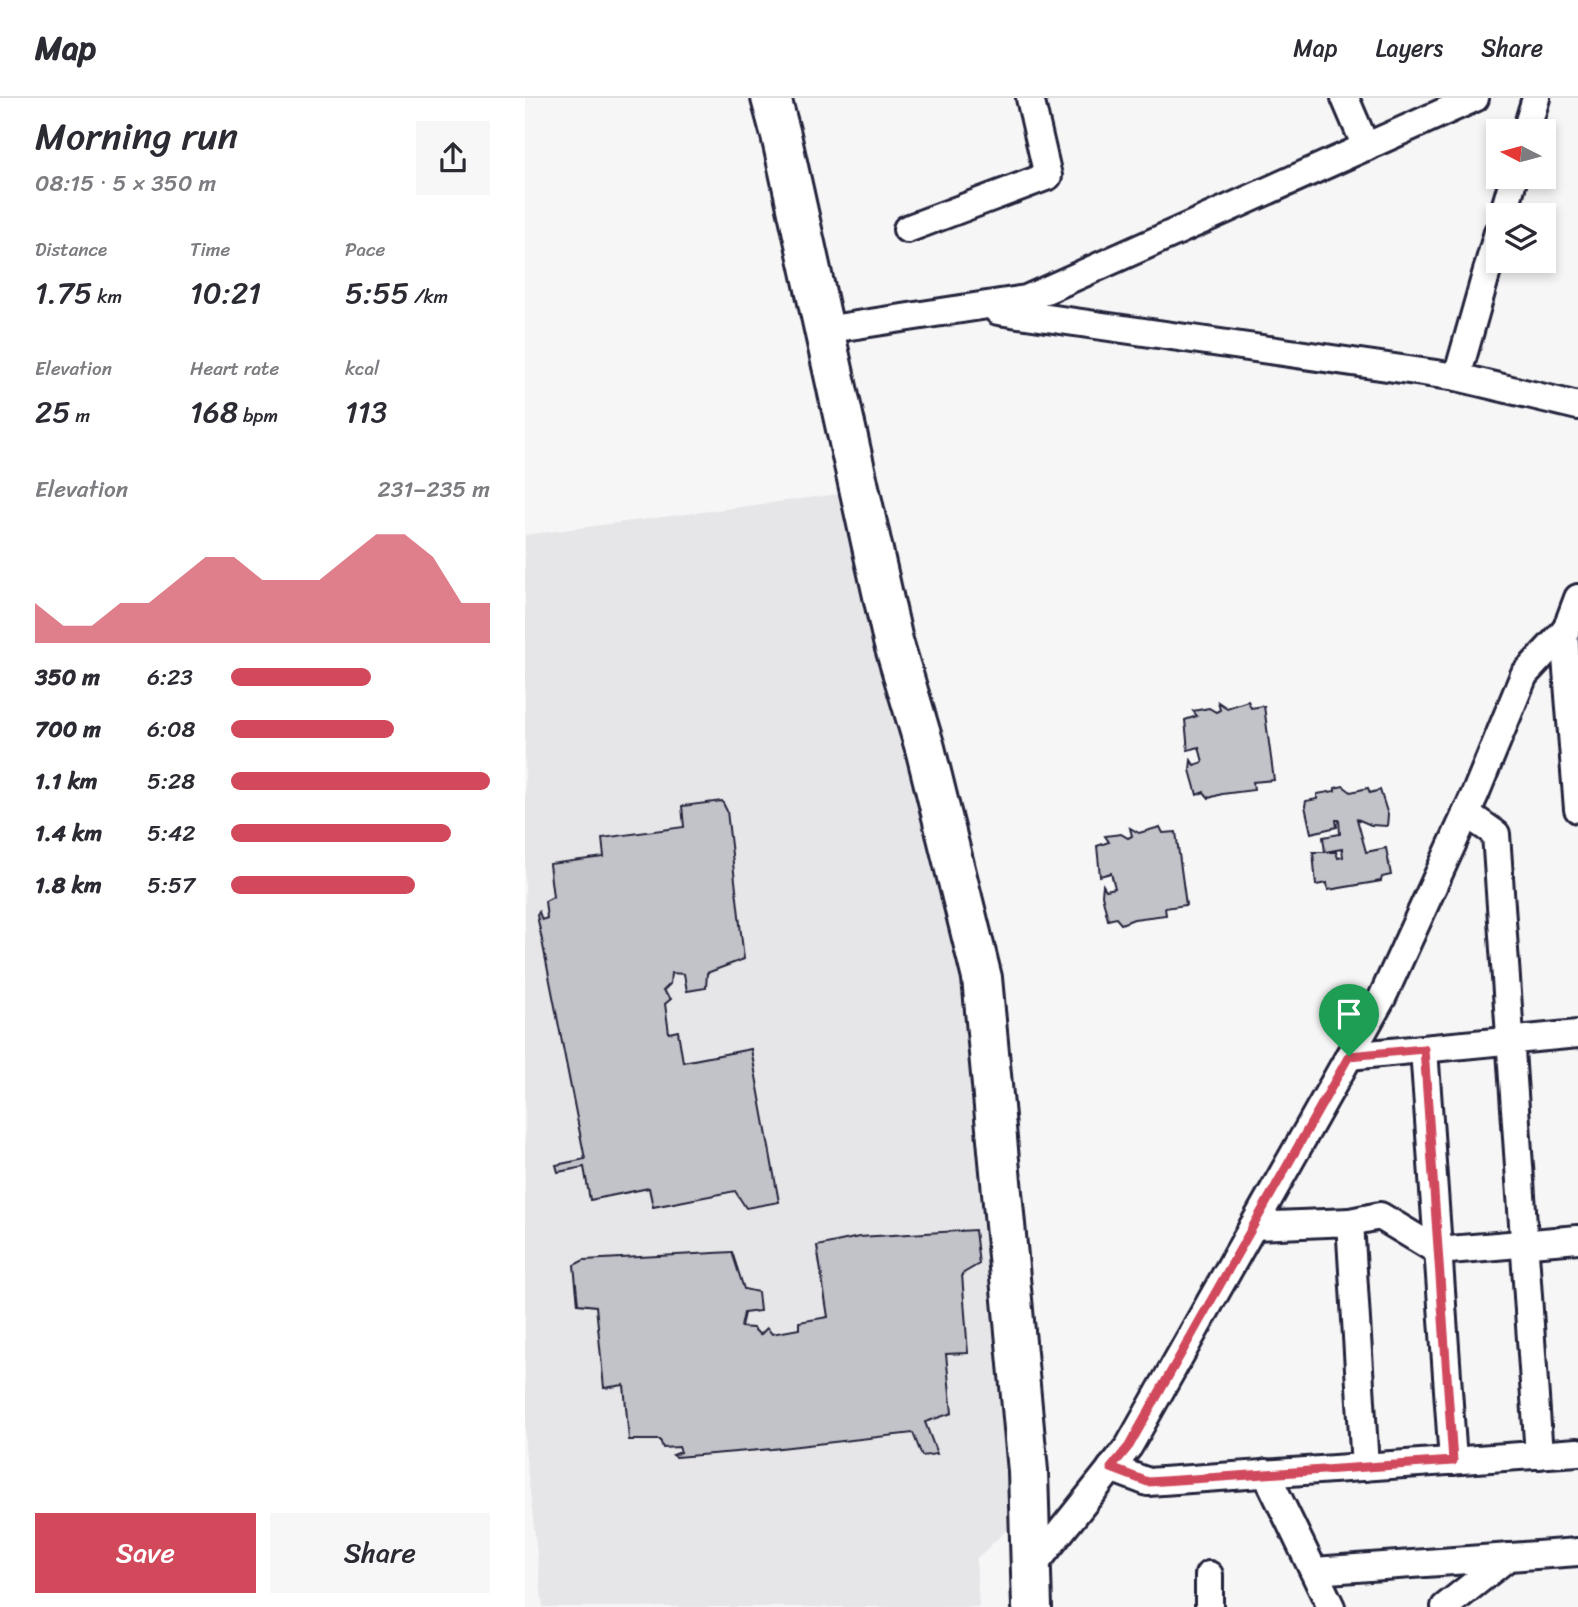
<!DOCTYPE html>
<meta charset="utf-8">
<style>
:root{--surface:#fff;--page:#f7f7f7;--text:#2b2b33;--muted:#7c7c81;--line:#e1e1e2;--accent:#d1495b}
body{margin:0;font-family:Sriracha,sans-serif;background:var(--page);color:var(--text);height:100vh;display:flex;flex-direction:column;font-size:26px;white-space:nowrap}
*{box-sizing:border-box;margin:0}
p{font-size:23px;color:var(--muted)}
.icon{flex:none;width:38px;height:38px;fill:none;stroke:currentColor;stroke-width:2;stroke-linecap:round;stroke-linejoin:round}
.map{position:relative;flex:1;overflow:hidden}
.panel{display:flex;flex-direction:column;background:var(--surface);width:525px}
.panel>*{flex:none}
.needle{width:46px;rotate:276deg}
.buttons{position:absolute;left:961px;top:21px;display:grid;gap:14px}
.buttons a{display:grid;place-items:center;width:70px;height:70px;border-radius:0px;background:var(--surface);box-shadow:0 4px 10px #0003;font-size:35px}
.pin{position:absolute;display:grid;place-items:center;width:60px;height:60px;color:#fff;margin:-72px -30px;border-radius:50% 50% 50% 0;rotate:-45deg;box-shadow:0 0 7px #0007}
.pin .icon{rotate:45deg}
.round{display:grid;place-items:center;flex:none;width:74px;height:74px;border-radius:0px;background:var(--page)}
.summary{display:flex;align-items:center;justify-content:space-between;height:119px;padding:0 35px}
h1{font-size:38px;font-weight:600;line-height:52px}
.figures{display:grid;grid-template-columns:repeat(3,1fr);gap:10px;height:119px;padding:7px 35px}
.figures div{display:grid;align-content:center}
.figures b{font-size:30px;font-weight:600}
.figures small{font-size:19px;font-weight:400}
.figures p{font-size:19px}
.chart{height:196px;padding:14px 35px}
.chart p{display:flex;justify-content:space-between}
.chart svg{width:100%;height:126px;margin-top:7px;fill:var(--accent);opacity:.7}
.button{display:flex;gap:14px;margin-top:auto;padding:14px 35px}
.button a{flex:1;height:80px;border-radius:0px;background:var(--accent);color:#fff;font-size:28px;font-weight:600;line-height:80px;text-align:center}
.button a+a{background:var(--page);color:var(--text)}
ul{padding:0 35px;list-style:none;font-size:23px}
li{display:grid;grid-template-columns:112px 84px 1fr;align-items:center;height:52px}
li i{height:18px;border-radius:9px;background:var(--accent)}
header{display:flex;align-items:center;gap:42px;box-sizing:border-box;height:98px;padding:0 35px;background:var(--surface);border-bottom:2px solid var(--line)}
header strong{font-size:33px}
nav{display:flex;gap:38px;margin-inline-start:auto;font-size:24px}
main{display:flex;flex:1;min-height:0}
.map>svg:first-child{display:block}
.built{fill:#e6e6e9}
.building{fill:#c2c2c9;stroke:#22223b;stroke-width:2}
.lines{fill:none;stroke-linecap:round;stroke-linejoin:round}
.street-casing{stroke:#22223b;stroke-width:32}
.secondary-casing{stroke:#22223b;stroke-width:44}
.street{stroke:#fff;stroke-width:26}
.secondary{stroke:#fff;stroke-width:38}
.route-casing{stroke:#fff;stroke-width:14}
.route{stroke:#d1495b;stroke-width:9}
</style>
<header>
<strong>Map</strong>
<nav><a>Map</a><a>Layers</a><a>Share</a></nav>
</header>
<main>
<section class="panel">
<div class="summary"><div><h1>Morning run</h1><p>08:15 · 5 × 350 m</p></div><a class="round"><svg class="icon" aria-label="share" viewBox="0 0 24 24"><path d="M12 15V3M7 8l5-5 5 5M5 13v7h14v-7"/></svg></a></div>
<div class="figures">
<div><p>Distance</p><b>1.75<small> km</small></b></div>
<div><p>Time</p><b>10:21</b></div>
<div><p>Pace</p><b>5:55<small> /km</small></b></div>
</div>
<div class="figures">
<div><p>Elevation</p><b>25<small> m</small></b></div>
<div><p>Heart rate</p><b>168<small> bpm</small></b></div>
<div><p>kcal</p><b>113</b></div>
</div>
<div class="chart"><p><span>Elevation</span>231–235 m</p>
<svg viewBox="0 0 160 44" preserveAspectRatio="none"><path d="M0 44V30L10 38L20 38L30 30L40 30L50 22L60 14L70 14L80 22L90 22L100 22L110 14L120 6L130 6L140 14L150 30L160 30V44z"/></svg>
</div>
<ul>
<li><b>350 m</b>6:23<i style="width:54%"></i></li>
<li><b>700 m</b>6:08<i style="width:63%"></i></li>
<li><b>1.1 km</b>5:28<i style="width:100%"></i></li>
<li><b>1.4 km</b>5:42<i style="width:85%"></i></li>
<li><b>1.8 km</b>5:57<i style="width:71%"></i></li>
</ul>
<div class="button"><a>Save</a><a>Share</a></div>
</section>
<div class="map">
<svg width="1053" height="1509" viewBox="0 0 1053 1509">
<rect width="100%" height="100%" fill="#f6f6f7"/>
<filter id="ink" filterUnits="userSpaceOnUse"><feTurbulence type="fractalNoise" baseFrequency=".0143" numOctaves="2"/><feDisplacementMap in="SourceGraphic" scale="14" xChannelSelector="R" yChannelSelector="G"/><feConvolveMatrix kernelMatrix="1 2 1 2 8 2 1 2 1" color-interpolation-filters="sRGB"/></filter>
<g filter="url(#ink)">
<polygon class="built" points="314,396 405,711 444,911 487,1427 451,1461 454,1509 18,1509 0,1350 0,437"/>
<g class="building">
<polygon points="723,603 726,610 739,608 749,682 728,684 729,692 697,696 684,700 679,694 672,697 665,672 666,662 669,667 678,664 674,649 663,652 660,622 672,618 668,613 684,610 691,614 695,612 693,604 702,610"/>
<polygon points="818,688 826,694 843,690 845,695 855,692 863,717 862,728 846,727 832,721 841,754 861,750 866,777 857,779 856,783 803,792 802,785 791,787 788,754 811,754 813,760 818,759 817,751 800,754 798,739 815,736 814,722 811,722 812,729 786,735 780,708 781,703 792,701 792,696 810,693 810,690"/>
<polygon points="197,703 202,713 219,861 182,875 181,890 162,893 159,876 146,875 145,886 138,893 146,901 140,906 144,935 153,933 158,964 226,951 254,1104 221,1110 210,1093 128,1109 124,1090 65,1102 59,1069 33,1074 31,1067 60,1061 12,817 14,814 17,822 22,820 20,803 28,799 24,766 79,759 77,740 159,729 157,708"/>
<polygon points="635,729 638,735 651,734 661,807 640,810 641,817 609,821 596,826 591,820 583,822 577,797 578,787 581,792 590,790 586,775 575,778 572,748 584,744 580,738 596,736 603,740 607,738 605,730 614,735"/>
<polygon points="450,1132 454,1166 437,1176 443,1255 421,1256 427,1315 400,1324 412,1356 397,1358 388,1335 247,1351 151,1359 148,1357 156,1354 154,1349 138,1350 135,1342 104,1342 99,1287 79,1290 71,1208 53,1206 49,1167 59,1162 207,1154 219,1191 233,1194 235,1213 219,1215 216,1229 228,1230 235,1237 242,1230 247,1236 274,1231 274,1224 303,1219 292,1148 334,1139"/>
</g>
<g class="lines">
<g class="street-casing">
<g id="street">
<polyline points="820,0 841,49"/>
<polyline points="1001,33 1011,0"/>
<polyline points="978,117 989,79"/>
<polyline points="382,131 523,78 505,0"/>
<polyline points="473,213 932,279 1053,308"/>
<polyline points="299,232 501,201 950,0"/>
<polyline points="932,279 973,134"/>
<polyline points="1039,534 1053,711"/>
<polyline points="941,715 971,736 1014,1357"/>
<polyline points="899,951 928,1363"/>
<polyline points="824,958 1053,936"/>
<polyline points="825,1124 855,1118 913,1153 1053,1141"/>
<polyline points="728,1128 825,1124 840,1369"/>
<polyline points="586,1370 623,1384 1053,1354"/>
<polyline points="741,1375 806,1509"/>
<polyline points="506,1471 604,1348 857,900 951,694 999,577 1041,532 1053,500"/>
<polyline points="789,1473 1053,1454"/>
<polyline points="684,1477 684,1509"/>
<polyline points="920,1509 983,1459"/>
</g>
</g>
<g class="secondary-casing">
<polyline id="secondary" points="246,0 256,37 368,543 400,650 457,880 503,1373 507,1509"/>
</g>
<use href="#street" class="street"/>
<use href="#secondary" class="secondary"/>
</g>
</g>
<g class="lines" filter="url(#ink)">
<g class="route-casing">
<polygon id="route" points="899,951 928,1363 623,1384 586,1370 604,1348 824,958"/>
</g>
<use href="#route" class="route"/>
</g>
</svg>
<div class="buttons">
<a><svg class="needle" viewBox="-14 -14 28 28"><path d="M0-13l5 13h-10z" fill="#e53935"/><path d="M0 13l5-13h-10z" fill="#7c7c81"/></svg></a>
<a><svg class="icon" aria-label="layers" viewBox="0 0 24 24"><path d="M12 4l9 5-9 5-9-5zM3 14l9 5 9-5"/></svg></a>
</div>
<div class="pin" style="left:824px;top:958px;background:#1e9e55"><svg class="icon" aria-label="arrive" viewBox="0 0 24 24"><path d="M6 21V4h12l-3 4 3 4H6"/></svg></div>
</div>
</main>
